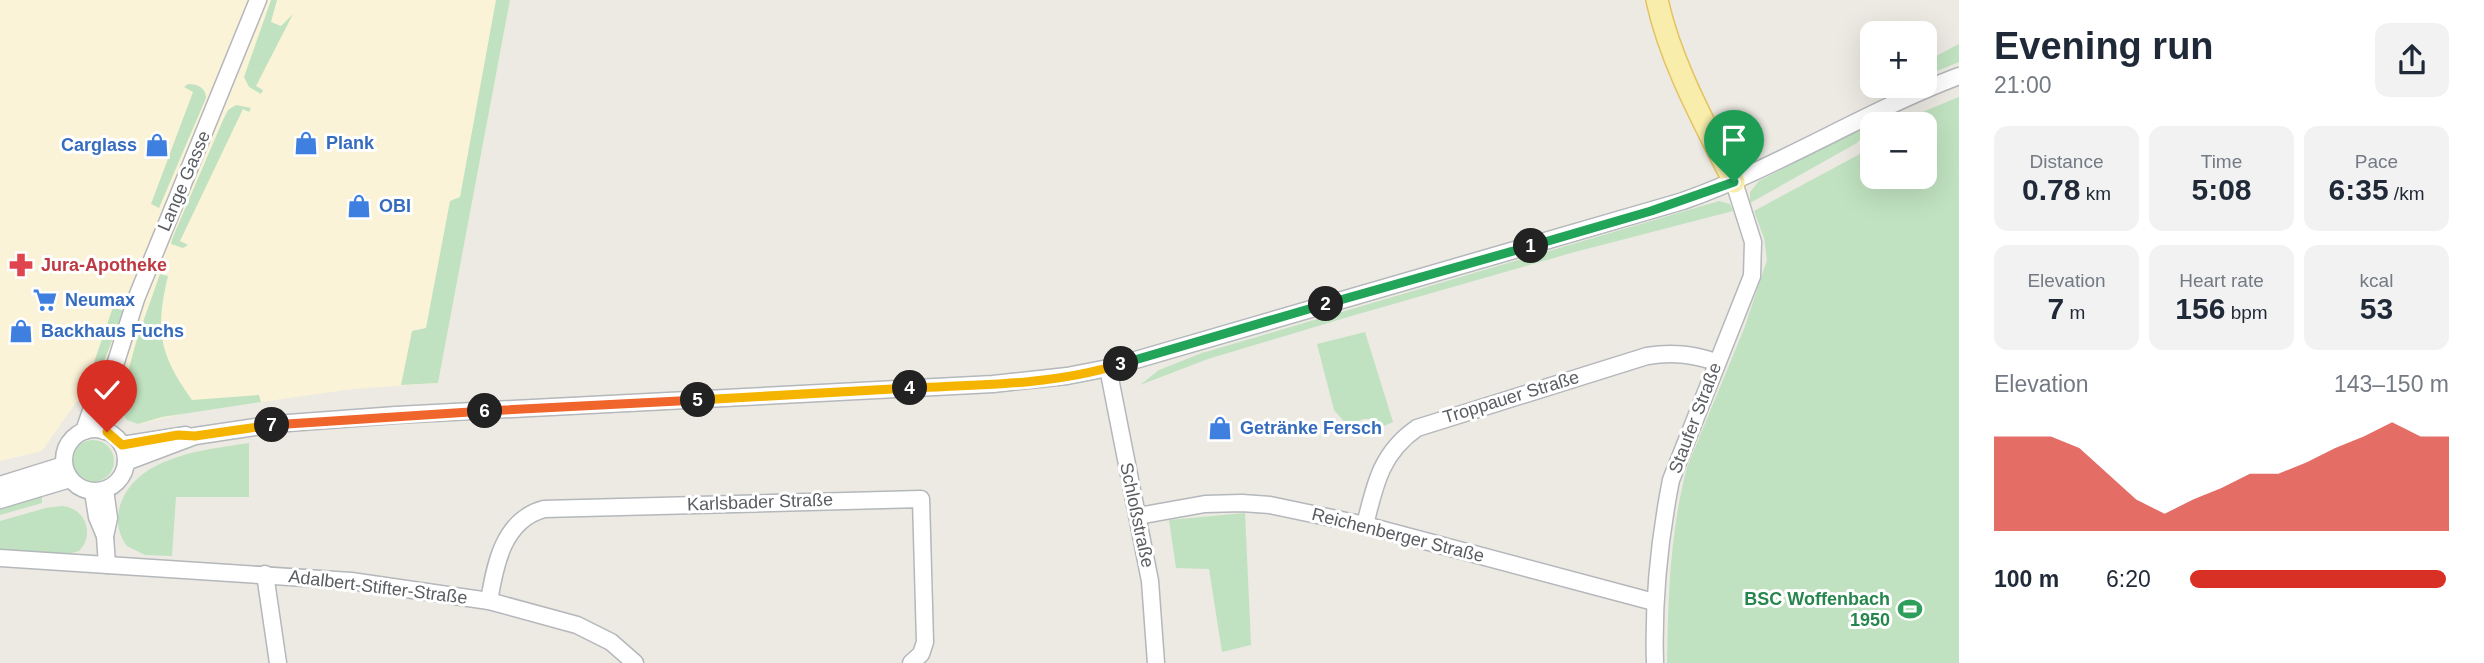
<!DOCTYPE html>
<meta charset="utf-8">
<style>
:root{--surface:#fff;--page:#f2f2f3;--text:#1f2937;--muted:#747a83;--accent:#d93025}
body{margin:0;font-family:Helvetica,sans-serif;background:var(--page);color:var(--text);height:100vh;display:flex;flex-direction:column;font-size:26px;white-space:nowrap}
*{box-sizing:border-box;margin:0}
p{font-size:23px;color:var(--muted)}
.icon{flex:none;width:38px;height:38px;fill:none;stroke:currentColor;stroke-width:2;stroke-linecap:round;stroke-linejoin:round}
.map{position:relative;flex:1;overflow:hidden}
.side{display:flex;flex-direction:column;background:var(--surface);width:525px}
.side>*{flex:none}
.fabs{position:absolute;left:1860px;top:21px;display:grid;gap:14px}
.fabs a{display:grid;place-items:center;width:77px;height:77px;border-radius:14px;background:var(--surface);box-shadow:0 7px 28px #0002;font-size:35px}
.pin{position:absolute;display:grid;place-items:center;width:60px;height:60px;color:#fff;margin:-72px -30px;border-radius:50% 50% 50% 0;rotate:-45deg;box-shadow:0 0 7px #0007}
.pin .icon{rotate:45deg}
.km{position:absolute;width:35px;height:35px;margin:-18px;border-radius:50%;background:#222;color:#fff;font-size:19px;line-height:35px;text-align:center}
.round{display:grid;place-items:center;flex:none;width:74px;height:74px;border-radius:14px;background:var(--page)}
.summary{display:flex;align-items:center;justify-content:space-between;height:119px;padding:0 35px}
h1{font-size:38px;font-weight:800;line-height:52px}
.metrics{display:grid;grid-template-columns:repeat(3,1fr);gap:10px;height:119px;padding:7px 35px}
.metrics div{display:grid;align-content:center;border-radius:14px;background:var(--page);text-align:center}
.metrics b{font-size:30px;font-weight:800}
.metrics small{font-size:19px;font-weight:400}
.metrics p{font-size:19px}
.chart{height:196px;padding:14px 35px}
.chart p{display:flex;justify-content:space-between}
.chart svg{width:100%;height:126px;margin-top:7px;fill:var(--accent);opacity:.7}
ul{padding:0 35px;list-style:none;font-size:23px}
li{display:grid;grid-template-columns:112px 84px 1fr;align-items:center;height:52px}
li i{height:18px;border-radius:9px;background:var(--accent)}
main{display:flex;flex:1;min-height:0}
.map>svg:first-child{display:block}
.commercial{fill:#fbf3d8}
.green{fill:#c0e2c0}
.lines{fill:none;stroke-linecap:round;stroke-linejoin:round}
.minor-casing{stroke:#b4b7bb;stroke-width:19}
.major-casing{stroke:#e5c262;stroke-width:24}
.minor{stroke:#fff;stroke-width:16}
.major{stroke:#f8edab;stroke-width:21}
.split-1-casing{stroke:#fff;stroke-width:14}
.split-2-casing{stroke:#fff;stroke-width:14}
.split-3-casing{stroke:#fff;stroke-width:14}
.split-4-casing{stroke:#fff;stroke-width:14}
.split-5-casing{stroke:#fff;stroke-width:14}
.split-6-casing{stroke:#fff;stroke-width:14}
.split-7-casing{stroke:#fff;stroke-width:14}
.split-8-casing{stroke:#fff;stroke-width:14}
.split-1{stroke:#22a559;stroke-width:9}
.split-2{stroke:#22a559;stroke-width:9}
.split-3{stroke:#22a559;stroke-width:9}
.split-4{stroke:#f5b400;stroke-width:9}
.split-5{stroke:#f5b400;stroke-width:9}
.split-6{stroke:#f0652b;stroke-width:9}
.split-7{stroke:#f0652b;stroke-width:9}
.split-8{stroke:#f5b400;stroke-width:9}
.labels{text-anchor:middle;dominant-baseline:central;stroke-width:6;stroke-linejoin:round;paint-order:stroke}
.shop-label{font-size:18px;font-weight:bold;fill:#366cbe;stroke:#fff;text-anchor:start}
.street-label{font-size:18px;fill:#5a5d61;stroke:#fff}
.health-label{font-size:18px;font-weight:bold;fill:#be3a42;stroke:#fff;text-anchor:start}
.leisure-label{font-size:18px;font-weight:bold;fill:#27864d;stroke:#fff;text-anchor:end}
</style>
<main>
<div class="map">
<svg width="1959" height="663" viewBox="0 0 1959 663">
<rect width="100%" height="100%" fill="#eceae2"/>
<polygon class="commercial" points="0,0 510,0 438,383 353,389 190,412 138,424 127,420 119,405 114,403 77,401 42,451 0,461"/>
<g class="green">
<polygon points="271,0 277,0 271,22 281,26 293,14 256,86 263,90 261,94 249,87 244,77"/>
<polygon points="496,0 510,0 438,383 401,385 412,331 426,328 450,201 460,197"/>
<polygon points="1959,44 1959,62 1925,76 1925,62"/>
<path d="M 188,84 C 198,84 206,88 206,98 L 159,208 L 151,204 L 193,92 L 184,87 Z"/>
<path d="M 1959,97 L 1959,663 L 1667,663 C 1668,597 1670,531 1687,467 L 1744,329 L 1767,260 L 1764,238 L 1754,211 L 1858,155 L 1872,144 L 1872,177 L 1925,177 L 1925,124 L 1893,124 Z"/>
<polygon points="236,105 251,108 249,112 243,109 180,241 188,245 183,248 171,244 172,239 223,120 228,110"/>
<polygon points="1877,121 1857,143 1750,203 1750,192 1759,181"/>
<polygon points="1719,201 1730,204 1733,211 1571,253 1348,317 1208,359 1140,385 1159,370 1202,353"/>
<path d="M 160,274 L 168,276 C 155,331 159,354 192,400 L 259,395 L 261,402 L 162,417 L 138,424 L 127,420 L 120,410 L 121,397 L 137,339 Z"/>
<polygon points="113,307 124,311 96,381 90,374"/>
<path d="M 1365,332 L 1393,422 L 1384,426 C 1368,417 1364,416 1349,427 L 1334,410 L 1317,344 Z"/>
<circle cx="93" cy="461" r="21"/>
<path d="M 249,443 L 249,497 L 176,497 L 172,556 L 145,555 L 127,546 C 119,536 116,522 119,510 C 132,456 204,450 249,443 Z"/>
<polygon points="42,493 42,503 0,515 0,505"/>
<path d="M 62,506 C 86,508 95,535 79,551 L 72,553 L 72,556 L 0,551 L 0,521 L 46,508 Z"/>
<polygon points="1245,513 1251,645 1222,652 1209,569 1176,568 1169,520"/>
</g>
<g class="lines">
<g class="minor-casing">
<g id="minor">
<polyline points="1108,368 1150,581 1156,663"/>
<circle cx="95" cy="460" r="31"/>
<polyline points="84,431 96,396 110,372"/>
<polyline points="104,431 115,365 136,299 258,0"/>
<polyline points="122,445 186,435"/>
<path d="M 126,462 L 195,436 L 275,424 L 396,415 L 993,384 L 1067,376 L 1108,368 L 1683,201 C 1779,167 1864,112 1959,76"/>
<polyline points="0,485 64,465"/>
<polyline points="105,490 109,518 105,536 107,565"/>
<polyline points="93,492 97,517 105,536"/>
<polyline points="0,500 70,479"/>
<polyline points="1138,516 1205,504 1242,503 1270,505 1365,525 1654,602"/>
<path d="M 1365,525 C 1375,484 1381,453 1417,428 L 1647,356 C 1672,352 1692,354 1716,362"/>
<polyline points="0,558 351,581 489,601 577,625 611,642 635,663"/>
<polyline points="265,574 278,663"/>
<path d="M 489,601 C 495,565 503,520 544,509 L 921,499 L 925,642 L 921,654 L 911,663"/>
<path d="M 1655,663 C 1653,601 1659,541 1671,480 L 1752,276 L 1753,242 L 1734,182"/>
</g>
</g>
<g class="major-casing">
<path id="major" d="M 1657,0 C 1671,64 1705,124 1734,182"/>
</g>
<use href="#minor" class="minor"/>
<use href="#major" class="major"/>
</g>
<g class="lines">
<g class="split-1-casing">
<polyline id="split-1" points="1531,246 1651,211 1734,182"/>
</g>
<g class="split-2-casing">
<polyline id="split-2" points="1326,304 1531,246"/>
</g>
<g class="split-3-casing">
<polyline id="split-3" points="1121,364 1326,304"/>
</g>
<g class="split-4-casing">
<path id="split-4" d="M 910,388 C 980,385 1054,385 1121,364"/>
</g>
<g class="split-5-casing">
<polyline id="split-5" points="698,400 910,388"/>
</g>
<g class="split-6-casing">
<polyline id="split-6" points="485,411 698,400"/>
</g>
<g class="split-7-casing">
<polyline id="split-7" points="272,425 485,411"/>
</g>
<g class="split-8-casing">
<polyline id="split-8" points="107,432 122,445 178,435 195,436 272,425"/>
</g>
<use href="#split-1" class="split-1"/>
<use href="#split-2" class="split-2"/>
<use href="#split-3" class="split-3"/>
<use href="#split-4" class="split-4"/>
<use href="#split-5" class="split-5"/>
<use href="#split-6" class="split-6"/>
<use href="#split-7" class="split-7"/>
<use href="#split-8" class="split-8"/>
</g>
<defs>
<g id="shop-bare" transform="scale(1.89)"><path d="M-5-2.5h2.3a2.7 3.5 0 0 1 5.4 0H5L5.5 6h-11ZM-1.5-2.5h3a1.5 2.3 0 0 0-3 0Z" fill="#3f7fe0" stroke="#fff" stroke-width="2.5" paint-order="stroke"/></g>
<g id="pharmacy-bare" transform="scale(1.89)"><path d="M-2-6h4v4h4v4h-4v4h-4v-4h-4v-4h4Z" fill="#e0444e" stroke="#fff" stroke-width="2.5" paint-order="stroke"/></g>
<g id="supermarket-bare" transform="scale(1.89)"><path d="M-6-5.5h2.5l.6 2H6L4.5 2H-2.5L-4.4-4H-6ZM-1.5 3.2a1.3 1.3 0 1 0 .1 0ZM3 3.2a1.3 1.3 0 1 0 .1 0Z" fill="#3f7fe0" stroke="#fff" stroke-width="2.5" paint-order="stroke"/></g>
<g id="stadium-bare" transform="scale(1.89)"><path d="M0-5a6.5 5 0 1 0 0 10a6.5 5 0 1 0 0-10ZM-3.5-1.8h7v3.6h-7Z" fill="#2e9e5b" stroke="#fff" stroke-width="2.5" paint-order="stroke"/></g>
</defs>
<g fill-rule="evenodd">
<use href="#shop-bare" x="306" y="143"/>
<use href="#shop-bare" x="157" y="145"/>
<use href="#shop-bare" x="359" y="206"/>
<use href="#pharmacy-bare" x="21" y="265"/>
<use href="#supermarket-bare" x="45" y="300"/>
<use href="#shop-bare" x="21" y="331"/>
<use href="#shop-bare" x="1220" y="428"/>
<use href="#stadium-bare" x="1910" y="609"/>
</g>
<g class="labels">
<g class="shop-label">
<text x="326" y="143">Plank</text>
<text x="137" y="145" text-anchor="end">Carglass</text>
<text x="379" y="206">OBI</text>
<text x="65" y="300">Neumax</text>
<text x="41" y="331">Backhaus Fuchs</text>
<text x="1240" y="428">Getränke Fersch</text>
</g>
<g class="street-label">
<text transform="translate(184 181) rotate(-67)">Lange Gasse</text>
<text transform="translate(1511 397) rotate(-17)">Troppauer Straße</text>
<text transform="translate(1695 418) rotate(-69)">Staufer Straße</text>
<text transform="translate(760 502) rotate(-2)">Karlsbader Straße</text>
<text transform="translate(1137 515) rotate(78)">Schloßstraße</text>
<text transform="translate(1398 535) rotate(14)">Reichenberger Straße</text>
<text transform="translate(378 587) rotate(7)">Adalbert-Stifter-Straße</text>
</g>
<g class="health-label">
<text x="41" y="265">Jura-Apotheke</text>
</g>
<g class="leisure-label">
<text x="1890" y="599">BSC Woffenbach<tspan x="1890" dy="21">1950</tspan></text>
</g>
</g>
</svg>
<div class="fabs">
<a>+</a>
<a>−</a>
</div>
<div class="pin" style="left:1734px;top:182px;background:#1e9e55"><svg class="icon" aria-label="arrive" viewBox="0 0 24 24"><path d="M6 21V4h12l-3 4 3 4H6"/></svg></div>
<div class="pin" style="left:107px;top:432px;background:#d93025"><svg class="icon" aria-label="check" viewBox="0 0 24 24"><path d="M5 12l5 5 9-10"/></svg></div>
<b class="km" style="left:1531px;top:246px">1</b>
<b class="km" style="left:1326px;top:304px">2</b>
<b class="km" style="left:1121px;top:364px">3</b>
<b class="km" style="left:910px;top:388px">4</b>
<b class="km" style="left:698px;top:400px">5</b>
<b class="km" style="left:485px;top:411px">6</b>
<b class="km" style="left:272px;top:425px">7</b>
</div>
<section class="side">
<div class="summary"><div><h1>Evening run</h1><p>21:00</p></div><a class="round"><svg class="icon" aria-label="share" viewBox="0 0 24 24"><path d="M12 15V3M7 8l5-5 5 5M5 13v7h14v-7"/></svg></a></div>
<div class="metrics">
<div><p>Distance</p><b>0.78<small> km</small></b></div>
<div><p>Time</p><b>5:08</b></div>
<div><p>Pace</p><b>6:35<small> /km</small></b></div>
</div>
<div class="metrics">
<div><p>Elevation</p><b>7<small> m</small></b></div>
<div><p>Heart rate</p><b>156<small> bpm</small></b></div>
<div><p>kcal</p><b>53</b></div>
</div>
<div class="chart"><p><span>Elevation</span>143–150 m</p>
<svg viewBox="0 0 160 44" preserveAspectRatio="none"><path d="M0 44V11L10 11L20 11L30 15L40 24L50 33L60 38L70 33L80 29L90 24L100 24L110 20L120 15L130 11L140 6L150 11L160 11V44z"/></svg>
</div>
<ul>
<li><b>100 m</b>6:20<i style="width:99%"></i></li>
</ul>
</section>
</main>
